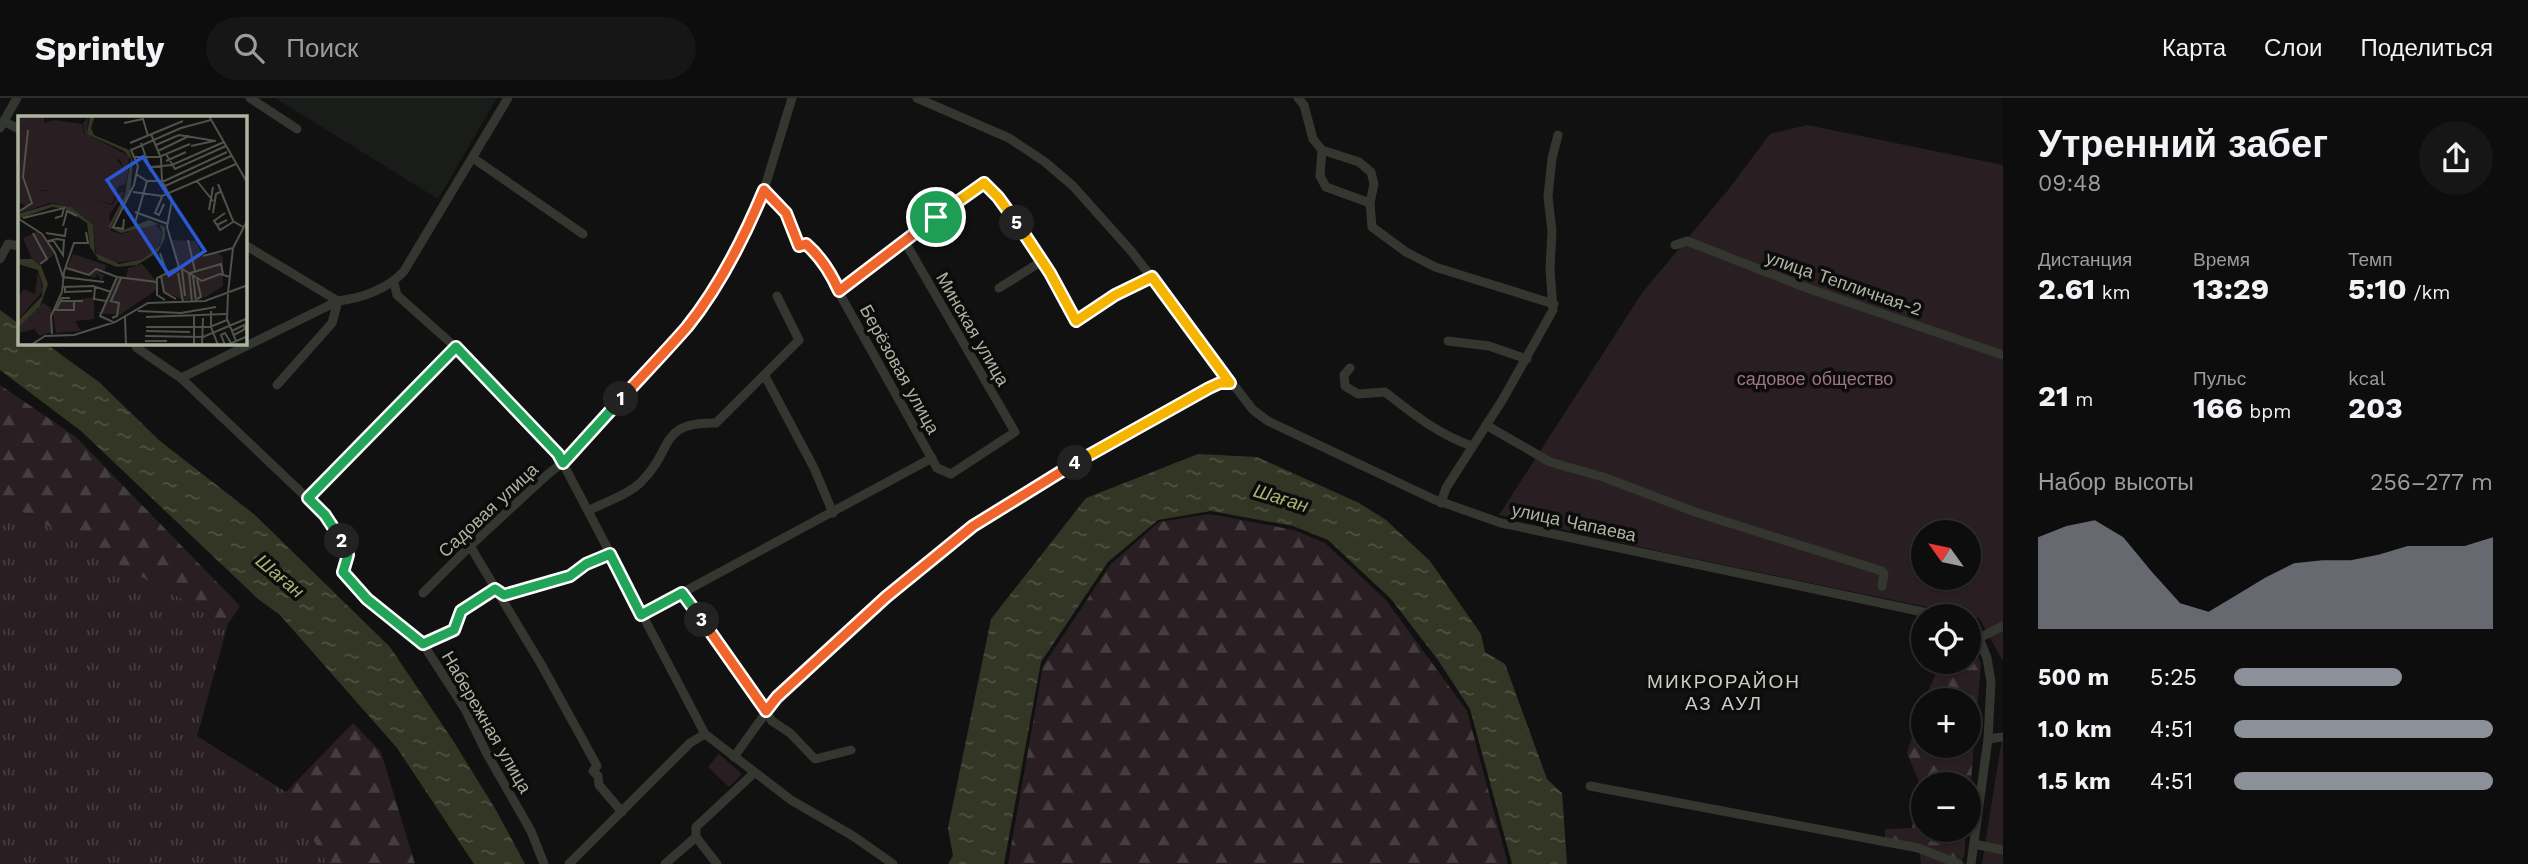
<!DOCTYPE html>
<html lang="ru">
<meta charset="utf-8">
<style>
:root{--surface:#0c0d0c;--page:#151615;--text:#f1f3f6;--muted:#9a9c9d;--line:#2c2d2d;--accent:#8c9099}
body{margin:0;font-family:"Work Sans",sans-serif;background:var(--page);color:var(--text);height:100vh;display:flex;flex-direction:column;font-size:26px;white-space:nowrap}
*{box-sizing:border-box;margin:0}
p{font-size:23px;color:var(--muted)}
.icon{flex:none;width:38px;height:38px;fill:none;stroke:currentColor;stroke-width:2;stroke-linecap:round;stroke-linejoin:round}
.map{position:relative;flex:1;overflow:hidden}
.sheet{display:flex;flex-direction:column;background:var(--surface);width:525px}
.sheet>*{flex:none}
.needle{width:46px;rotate:303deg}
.fabs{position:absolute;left:1911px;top:422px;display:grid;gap:14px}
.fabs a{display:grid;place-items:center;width:70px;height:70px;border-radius:50%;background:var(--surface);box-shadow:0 2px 5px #0004,0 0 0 2px var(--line);font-size:35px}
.pin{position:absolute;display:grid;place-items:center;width:60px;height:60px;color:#fff;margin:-30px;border:4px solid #fff;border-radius:50%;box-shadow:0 2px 7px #0007}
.km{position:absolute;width:35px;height:35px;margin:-18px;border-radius:50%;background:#222;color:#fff;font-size:19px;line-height:35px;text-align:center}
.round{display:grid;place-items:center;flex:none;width:74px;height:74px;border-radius:37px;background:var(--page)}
.head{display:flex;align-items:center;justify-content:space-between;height:119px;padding:0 35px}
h1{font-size:38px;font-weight:700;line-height:52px}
.figures{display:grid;grid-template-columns:repeat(3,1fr);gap:10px;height:119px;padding:7px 35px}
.figures div{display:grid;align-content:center}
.figures b{font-size:30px;font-weight:700}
.figures small{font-size:19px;font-weight:400}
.figures p{font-size:19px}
.chart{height:196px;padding:14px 35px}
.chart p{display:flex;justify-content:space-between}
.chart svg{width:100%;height:126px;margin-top:7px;fill:var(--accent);opacity:.7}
ul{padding:0 35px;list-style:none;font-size:23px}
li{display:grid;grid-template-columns:112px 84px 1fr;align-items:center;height:52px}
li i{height:18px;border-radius:9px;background:var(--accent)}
header{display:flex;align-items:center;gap:42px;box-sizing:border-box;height:98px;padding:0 35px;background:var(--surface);border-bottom:2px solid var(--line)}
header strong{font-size:33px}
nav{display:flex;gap:38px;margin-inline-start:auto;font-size:24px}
.search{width:490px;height:63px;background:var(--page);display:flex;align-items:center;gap:18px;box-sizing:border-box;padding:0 24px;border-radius:38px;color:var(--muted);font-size:26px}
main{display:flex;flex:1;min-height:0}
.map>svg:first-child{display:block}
.built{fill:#1a1c19}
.grass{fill:url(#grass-tufts)}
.forest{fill:url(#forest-firs)}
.garden{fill:#291f22;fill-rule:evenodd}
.water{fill:url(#water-ripples)}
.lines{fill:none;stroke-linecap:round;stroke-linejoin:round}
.minor{stroke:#343730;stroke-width:9}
.split-1-casing{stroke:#fff;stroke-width:14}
.split-2-casing{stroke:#fff;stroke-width:14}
.split-3-casing{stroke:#fff;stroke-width:14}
.split-4-casing{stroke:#fff;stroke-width:14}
.split-5-casing{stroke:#fff;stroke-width:14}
.split-6-casing{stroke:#fff;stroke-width:14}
.split-1{stroke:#f0652b;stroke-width:9}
.split-2{stroke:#22a559;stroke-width:9}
.split-3{stroke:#22a559;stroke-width:9}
.split-4{stroke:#f0652b;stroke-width:9}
.split-5{stroke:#f5b400;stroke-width:9}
.split-6{stroke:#f5b400;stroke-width:9}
.labels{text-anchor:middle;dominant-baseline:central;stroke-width:7;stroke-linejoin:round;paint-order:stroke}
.street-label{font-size:18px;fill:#adb49f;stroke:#0b0c0b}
.park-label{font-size:18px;fill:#a17481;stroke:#0b0c0b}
.water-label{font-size:19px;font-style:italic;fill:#abb372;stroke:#0b0c0b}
.neighbourhood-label{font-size:19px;letter-spacing:2px;fill:#cacfc1;stroke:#0b0c0b}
.inset-road{fill:none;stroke:#4f5249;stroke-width:2}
.view{fill:#2b58d2;fill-opacity:0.15;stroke:#2b58d2;stroke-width:3.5}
.inset-edge{fill:none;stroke:#adb49f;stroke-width:3.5}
</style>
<header>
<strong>Sprintly</strong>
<div class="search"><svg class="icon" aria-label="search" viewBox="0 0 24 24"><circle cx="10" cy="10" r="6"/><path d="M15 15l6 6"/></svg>Поиск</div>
<nav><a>Карта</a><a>Слои</a><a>Поделиться</a></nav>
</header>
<main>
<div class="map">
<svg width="2003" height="766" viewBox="0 0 2003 766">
<defs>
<pattern id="grass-tufts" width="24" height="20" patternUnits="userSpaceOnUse" patternTransform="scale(1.75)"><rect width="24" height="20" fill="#291f22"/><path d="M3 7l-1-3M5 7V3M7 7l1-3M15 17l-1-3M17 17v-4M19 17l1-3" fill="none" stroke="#453d3f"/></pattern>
<pattern id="forest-firs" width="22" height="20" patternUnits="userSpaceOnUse" patternTransform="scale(1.75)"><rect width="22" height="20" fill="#291f22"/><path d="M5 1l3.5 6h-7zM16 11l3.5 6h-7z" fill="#453d3f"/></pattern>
<pattern id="water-ripples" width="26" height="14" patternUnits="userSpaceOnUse" patternTransform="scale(1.75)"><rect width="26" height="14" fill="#343625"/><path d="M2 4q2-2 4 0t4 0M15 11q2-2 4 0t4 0" fill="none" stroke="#4f5141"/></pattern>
</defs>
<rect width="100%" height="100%" fill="#101110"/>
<polygon class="built" points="275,0 497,0 438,101"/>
<polygon class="grass" points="0,407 17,411 228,526 197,638 286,694 327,766 0,766"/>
<g class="forest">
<polygon points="0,287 76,339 240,508 228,526 17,411 0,407"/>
<polygon points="1210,416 1294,432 1325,445 1386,502 1467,613 1508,766 1008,766 1043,568 1110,467 1159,424"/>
<polygon points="1969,540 1981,565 1969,706 1969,686 1923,686 1923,732 1966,732 1964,760 1952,766 1921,766 1919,746 1885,741 1885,731 1912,730 1920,686 1907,655 1914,632 1923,629 1923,648 1969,648 1969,602 1924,602 1936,576 1925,568 1926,564 1969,564"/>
<polygon points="353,625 381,654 415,766 327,766 286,694"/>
</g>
<g class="garden">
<path d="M 1807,27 L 2003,67 L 2003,563 L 1979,520 L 1667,455 L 1499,417 L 1642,195 L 1728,92 L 1770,36 ZM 1923,434 L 1969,434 L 1969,480 L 1923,480 Z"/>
<polygon points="2003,634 2003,766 1982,766"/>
<polygon points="719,656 742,676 729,689 708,669"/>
</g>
<g class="water">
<polygon points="0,212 19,226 19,245 45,245 99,284 160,343 255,417 390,549 452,641 496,712 525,766 474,766 397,650 280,517 258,501 81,333 0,272"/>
<polygon points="1198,356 1257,359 1359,405 1386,422 1430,463 1481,536 1485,554 1505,566 1547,681 1562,695 1567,766 1512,766 1470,611 1438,562 1391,501 1328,442 1293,428 1211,413 1158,422 1108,464 1041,564 1004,766 948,766 953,758 948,730 991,521 1086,400"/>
</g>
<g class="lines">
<g class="minor">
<polyline points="250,0 297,31"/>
<polyline points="917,0 1009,40 1045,64 1073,88 1132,154 1253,312 1268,323 1433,401 1501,425 1942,518"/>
<polyline points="1298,0 1304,7 1313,41 1322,52 1359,64 1371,74 1374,86 1370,105 1372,129 1406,154 1435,169 1554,206"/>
<polyline points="3,23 19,31"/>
<polyline points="0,30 17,0"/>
<polyline points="1322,52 1320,78 1326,89 1370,105"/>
<polyline points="473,60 583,136"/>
<polyline points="764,92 786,115 799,148 806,146 832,178 842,200 937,370 951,376 1015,334 905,144"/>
<polyline points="245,147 338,203 332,225 277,287"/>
<polyline points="1675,147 1687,143 1807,190 2003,257"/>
<polyline points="0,161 8,146 19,148"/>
<polyline points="394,185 397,197 471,263 558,356 705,636 791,702 853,738 893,766"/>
<polyline points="999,190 1042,163"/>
<path d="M 839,193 L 984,85 C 1024,124 1050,175 1076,223 L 1116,197 L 1152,179"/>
<polyline points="1448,243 1489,248 1527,261"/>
<polyline points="134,245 137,250 181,280 325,417 342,444 347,457 343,474 367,501 423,546 465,611 487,656 531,733 544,766"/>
<path d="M 1350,270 L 1344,277 L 1345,288 L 1358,296 L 1385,294 C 1413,316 1438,336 1472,348"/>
<polyline points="765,278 814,370 833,415"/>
<path d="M 181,280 L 338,203 C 362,200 388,191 404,173 L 508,0"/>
<polyline points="1486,327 1550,364 1603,379 1698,415 1882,473 1884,476 1882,488"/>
<polyline points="308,400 456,249"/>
<polyline points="1441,405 1446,390 1503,301 1553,212 1550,171 1552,133 1548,99 1552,60 1558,37"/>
<path d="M 588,413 C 603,405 630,396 641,384 C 675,351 657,324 716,325 L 799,242 L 777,198"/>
<polyline points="470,448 541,566 597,668 593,673 598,678 599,687 622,714"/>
<polyline points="423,495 470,448 547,377 573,356 687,228 718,184 755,114 764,92 792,0"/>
<polyline points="682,495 748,585 772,623 790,635 815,661 851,652"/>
<polyline points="641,517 932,360"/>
<polyline points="1969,528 1979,540 1987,560 1991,584 1988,641 1971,766"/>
<polyline points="1979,540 2003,528"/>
<path d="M 423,546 C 442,538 457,535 461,513 L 495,491 L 504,497 L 570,478 L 586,466 L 610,456"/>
<polyline points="1988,641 2003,639"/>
<polyline points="734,659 777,599 886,499 973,428 1046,382 1190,301 1220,285 1230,285"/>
<polyline points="1590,688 1918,750 1959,766"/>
<polyline points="696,739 717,766"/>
<polyline points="1974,746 2003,752"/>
<polyline points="569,766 690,645 705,636"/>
<polyline points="665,766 696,739 696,729 754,675"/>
</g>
</g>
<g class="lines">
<g class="split-1-casing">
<path id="split-1" d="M 621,301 C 643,277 666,253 687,229 C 720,188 744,140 764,92 L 786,115 L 799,148 L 806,146 C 821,159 831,175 839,193 L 936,119"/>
</g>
<g class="split-2-casing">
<polyline id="split-2" points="342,443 325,417 308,400 456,249 558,356 563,365 621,301"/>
</g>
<g class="split-3-casing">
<polyline id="split-3" points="342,443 348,457 343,474 367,501 423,546 454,532 461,513 495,491 504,497 570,478 586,466 610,456 641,517 682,495 702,522"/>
</g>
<g class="split-4-casing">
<polyline id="split-4" points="702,522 766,613 777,599 886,499 973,428 1075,365"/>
</g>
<g class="split-5-casing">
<polyline id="split-5" points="1017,125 1050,175 1076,223 1115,197 1152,179 1230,285 1220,285 1209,290 1075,365"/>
</g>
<g class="split-6-casing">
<polyline id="split-6" points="936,119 984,85 998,99 1017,125"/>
</g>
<use href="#split-1" class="split-1"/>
<use href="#split-2" class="split-2"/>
<use href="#split-3" class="split-3"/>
<use href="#split-4" class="split-4"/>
<use href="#split-5" class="split-5"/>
<use href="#split-6" class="split-6"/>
</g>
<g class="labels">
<g class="street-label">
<text transform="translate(1844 185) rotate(19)">улица Тепличная-2</text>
<text transform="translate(973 231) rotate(60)">Минская улица</text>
<text transform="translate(900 271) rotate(61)">Берёзовая улица</text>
<text transform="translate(488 412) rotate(-43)">Садовая улица</text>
<text transform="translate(1574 424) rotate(12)">улица Чапаева</text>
<text transform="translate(487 624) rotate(60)">Набережная улица</text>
</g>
<g class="park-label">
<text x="1815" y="280">садовое общество</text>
</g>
<g class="water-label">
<text transform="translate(1281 400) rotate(17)">Шаған</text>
<text transform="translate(280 478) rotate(40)">Шаған</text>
</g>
<g class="neighbourhood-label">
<text x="1724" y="583">МИКРОРАЙОН<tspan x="1724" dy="22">АЗ АУЛ</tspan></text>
</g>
</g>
<g transform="translate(18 18)">
<rect width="229" height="229" fill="#101110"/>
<path d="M 0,0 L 26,0 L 26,7 L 36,4 L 64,8 L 67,24 L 93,36 L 107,54 L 108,68 L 101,70 L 94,88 L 28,74 L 21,74 L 21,84 L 9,91 L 0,86 ZM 76,181 L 76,203 L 57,205 L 63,215 L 38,217 L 35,198 L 43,186 Z" fill="#291f22"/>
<path d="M 70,1 L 69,18 L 111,40 L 109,68 L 103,45 L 67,24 L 65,7 ZM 43,74 L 94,89 L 102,76 L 107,77 L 91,99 L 93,115 L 103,118 L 137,108 L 145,117 L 141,129 L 125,143 L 96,147 L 78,137 L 75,109 L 53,91 L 32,87 L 2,97 L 10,88 L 0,79 L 10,86 L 15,75 ZM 55,138 L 88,149 L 87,154 L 78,154 L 86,159 L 84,165 L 79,158 L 77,162 L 49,152 Z" fill="#291f22"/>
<path d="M 20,115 L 37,138 L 23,149 L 14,143 L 5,122 ZM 152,124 L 178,125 L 185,141 L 199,136 L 205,141 L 205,170 L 188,181 L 166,184 L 146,176 L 144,160 L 160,153 ZM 124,148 L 138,165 L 138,174 L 102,199 L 78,197 L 84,195 L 99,162 L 108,162 L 110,152 ZM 20,154 L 25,175 L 0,204 L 0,181 L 6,173 L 17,178 ZM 25,187 L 33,192 L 33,216 L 22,220 L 16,213 L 2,217 L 0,229 L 0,212 Z" fill="#291f22"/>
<path d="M 72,0 L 77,0 L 73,12 L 76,19 L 111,34 L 115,46 L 112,76 L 93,111 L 105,114 L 131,104 L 147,111 L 147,122 L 140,136 L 119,149 L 99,151 L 81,144 L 72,131 L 69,107 L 48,93 L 34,91 L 0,103 L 0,98 L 34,88 L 53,91 L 75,109 L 77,137 L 101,148 L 125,143 L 142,129 L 145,117 L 141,108 L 103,117 L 90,111 L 107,79 L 113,43 L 106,35 L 69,18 ZM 0,143 L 14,143 L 23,150 L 30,168 L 22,190 L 0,212 L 0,205 L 24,180 L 25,170 L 20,154 L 0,148 Z" fill="#343625"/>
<path class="inset-road" d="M 191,0 L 230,68M 106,7 L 125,3 L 130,20M 133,18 L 143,42 L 144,65 L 154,84 L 149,111 L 161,151M 161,19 L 198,25M 112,27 L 165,5M 123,27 L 133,56M 138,29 L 161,19M 173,30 L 196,25M 140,35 L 171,20M 148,38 L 157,53 L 208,30M 116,41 L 113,34 L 163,12 L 193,4M 116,41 L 141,41 L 172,28M 148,45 L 168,36M 133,51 L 154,49 L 206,26M 118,58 L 129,65 L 144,65M 179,65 L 195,85M 144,66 L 209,36M 200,68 L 215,105 L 225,111M 147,70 L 213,40M 115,76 L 144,80 L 218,48M 144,81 L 137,97 L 141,99 L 146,88M 191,94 L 195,71M 0,96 L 14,87 L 5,61 L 10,14M 117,96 L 150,108M 195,97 L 198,78 L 202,76M 207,97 L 196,105 L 199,109 L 209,104M 5,102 L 46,92 L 44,100 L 37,102M 1,103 L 24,118 L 37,137 L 45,161 L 86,166M 106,103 L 105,113 L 95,111 L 116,69 L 120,50 L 116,41M 117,107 L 129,65M 199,109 L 202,114 L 215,106M 45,110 L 49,95 L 59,100M 15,117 L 29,143 L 22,148M 28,117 L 47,120 L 48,112M 170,124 L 177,155M 30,125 L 39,123 L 46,124 L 45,139 L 35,124M 142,137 L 149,157M 185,140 L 215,132M 161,151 L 184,165 L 202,158 L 212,161M 48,152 L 71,159 L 78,153 L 99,161 L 139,166M 164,153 L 167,180M 160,157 L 165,186M 171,157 L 174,186M 172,157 L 203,148 L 205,158M 143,160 L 146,176 L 158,183M 175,160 L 178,186M 44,171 L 75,170 L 93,176M 77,171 L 76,183 L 88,185M 47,172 L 47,176 L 74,175M 210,177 L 215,132 L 230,103M 210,178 L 209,203 L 218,225M 52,182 L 44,182 L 38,194 L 56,194 L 56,185M 179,183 L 183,181 L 179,163M 147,184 L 139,179 L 139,162 L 161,151M 42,185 L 65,185M 120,195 L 163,197 L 198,191M 193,195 L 193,211 L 200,229M 107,201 L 108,229M 128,201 L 208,198M 94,202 L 99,200 L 101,187 L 93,185 L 103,162M 95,206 L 82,200 L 99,161M 128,211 L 192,211 L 209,204M 128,215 L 172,216M 214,215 L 226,209 L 227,213 L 216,219M 34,218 L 33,200 L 44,176 L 46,156 L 56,127 L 70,127 L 68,116M 127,220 L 185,221 L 230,202M 127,225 L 149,225M 13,229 L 27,220 L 56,219 L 97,206 L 130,187 L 187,185 L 230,169M 176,229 L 176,199M 184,229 L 185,202M 207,229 L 203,219 L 207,217 L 213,227M 209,229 L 230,220"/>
<path class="view" d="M 125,41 L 187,135 L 151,159 L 89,64 Z"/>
<rect width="229" height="229" class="inset-edge"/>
</g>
</svg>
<div class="fabs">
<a><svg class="needle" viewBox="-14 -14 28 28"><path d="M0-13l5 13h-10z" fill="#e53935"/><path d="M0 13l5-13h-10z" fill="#9a9c9d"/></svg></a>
<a><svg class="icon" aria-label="locate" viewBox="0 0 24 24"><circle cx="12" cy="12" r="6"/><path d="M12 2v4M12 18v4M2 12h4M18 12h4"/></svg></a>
<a>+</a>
<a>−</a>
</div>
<div class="pin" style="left:936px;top:119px;background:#1e9e55"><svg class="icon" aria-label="arrive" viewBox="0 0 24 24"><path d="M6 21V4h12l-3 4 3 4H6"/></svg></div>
<b class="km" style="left:621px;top:301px">1</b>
<b class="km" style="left:342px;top:443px">2</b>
<b class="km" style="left:702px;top:522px">3</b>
<b class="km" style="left:1075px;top:365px">4</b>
<b class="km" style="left:1017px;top:125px">5</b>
</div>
<section class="sheet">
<div class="head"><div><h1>Утренний забег</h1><p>09:48</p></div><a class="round"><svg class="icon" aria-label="share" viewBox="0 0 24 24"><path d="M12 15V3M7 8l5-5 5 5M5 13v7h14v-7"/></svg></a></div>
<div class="figures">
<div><p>Дистанция</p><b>2.61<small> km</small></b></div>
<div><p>Время</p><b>13:29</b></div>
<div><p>Темп</p><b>5:10<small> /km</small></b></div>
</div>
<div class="figures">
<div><b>21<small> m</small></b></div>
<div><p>Пульс</p><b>166<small> bpm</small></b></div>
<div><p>kcal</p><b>203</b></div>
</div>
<div class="chart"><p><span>Набор высоты</span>256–277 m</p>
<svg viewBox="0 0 160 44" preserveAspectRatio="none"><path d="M0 44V12L10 8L20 6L30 12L40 24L50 35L60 38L70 32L80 26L90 21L100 20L110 20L120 18L130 15L140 15L150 15L160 12V44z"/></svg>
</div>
<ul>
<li><b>500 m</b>5:25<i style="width:65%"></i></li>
<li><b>1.0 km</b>4:51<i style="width:100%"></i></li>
<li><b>1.5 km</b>4:51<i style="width:100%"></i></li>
</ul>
</section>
</main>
